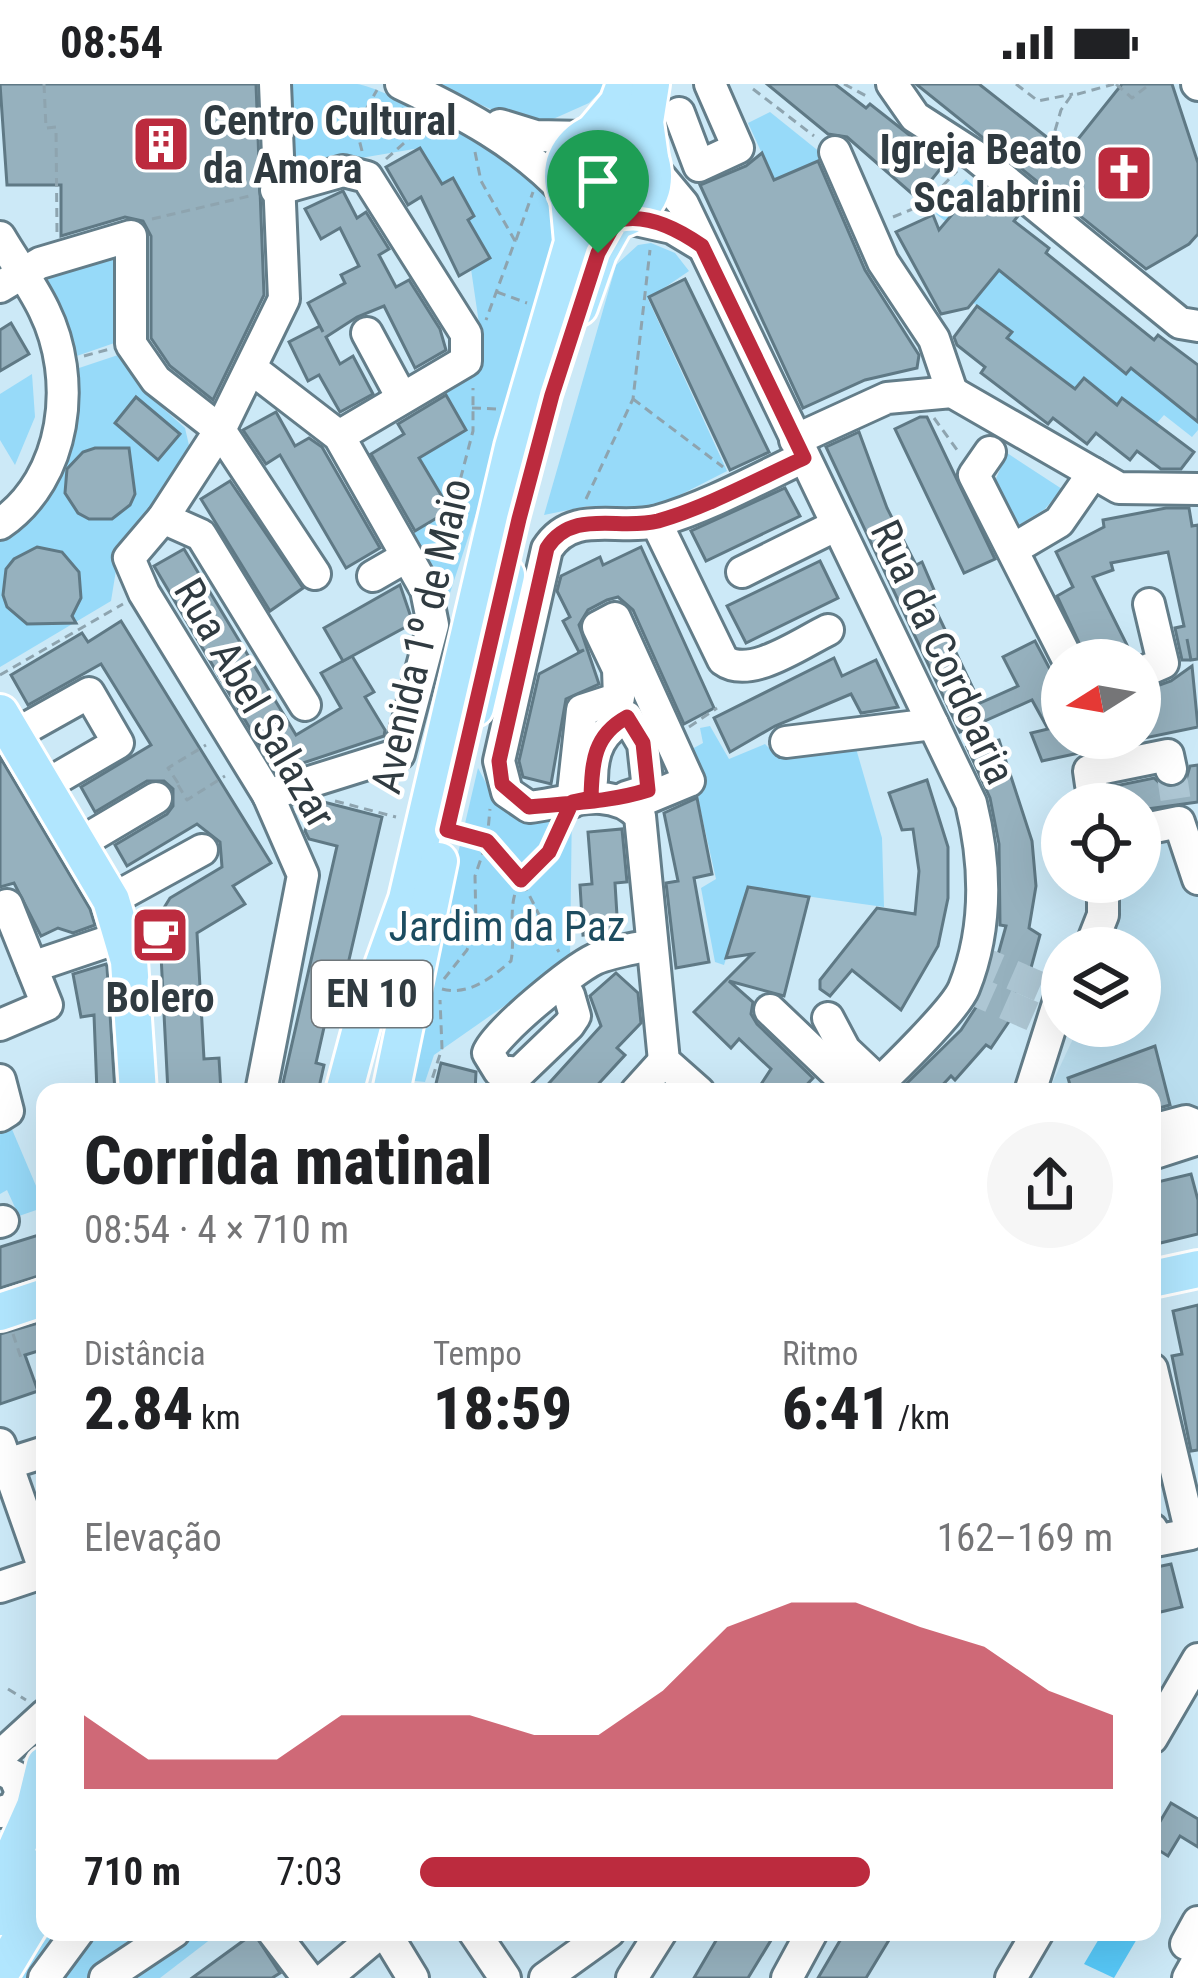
<!DOCTYPE html>
<html lang="pt">
<meta charset="utf-8">
<style>
:root{--surface:#fff;--page:#f6f6f6;--text:#202124;--muted:#757577;--accent:#bc2b3e}
body{margin:0;font-family:"Roboto Condensed",sans-serif;background:var(--page);color:var(--text);height:100vh;display:flex;flex-direction:column;font-size:45px;white-space:nowrap}
*{box-sizing:border-box;margin:0}
p{font-size:39px;color:var(--muted)}
.icon{flex:none;width:66px;height:66px;fill:none;stroke:currentColor;stroke-width:2;stroke-linecap:round;stroke-linejoin:round}
.map{position:relative;flex:1;overflow:hidden}
.sheet{position:absolute;left:36px;top:999px;width:1125px;height:858px;display:flex;flex-direction:column;background:var(--surface);border-radius:24px;box-shadow:0 12px 48px #0002}
.sheet>*{flex:none}
.needle{width:78px;rotate:259deg}
.buttons{position:absolute;left:1041px;top:555px;display:grid;gap:24px}
.buttons a{display:grid;place-items:center;width:120px;height:120px;border-radius:50%;background:var(--surface);box-shadow:0 12px 48px #0002;font-size:60px}
.pin{position:absolute;display:grid;place-items:center;width:102px;height:102px;color:#fff;margin:-123px -51px;border-radius:50% 50% 50% 0;rotate:-45deg;box-shadow:0 0 12px #0007}
.pin .icon{rotate:45deg}
.round{display:grid;place-items:center;flex:none;width:126px;height:126px;border-radius:63px;background:var(--page)}
.summary{display:flex;align-items:center;justify-content:space-between;height:204px;padding:0 48px}
h1{font-size:66px;font-weight:800;line-height:90px}
.stats{display:grid;grid-template-columns:repeat(3,1fr);gap:18px;height:204px;padding:12px 48px}
.stats div{display:grid;align-content:center}
.stats b{font-size:60px;font-weight:800}
.stats small{font-size:33px;font-weight:400}
.stats p{font-size:33px}
.chart{height:336px;padding:24px 48px}
.chart p{display:flex;justify-content:space-between}
.chart svg{width:100%;height:216px;margin-top:12px;fill:var(--accent);opacity:.7}
ul{padding:0 48px;list-style:none;font-size:39px}
li{display:grid;grid-template-columns:192px 144px 1fr;align-items:center;height:90px}
li i{height:30px;border-radius:15px;background:var(--accent)}
.status{display:flex;justify-content:space-between;align-items:center;height:84px;padding:0 60px;background:var(--surface);direction:ltr}
.status svg{height:33px;fill:currentColor}
.map>svg:first-child{display:block}
.built{fill:#badeef}
.green{fill:#97daf9}
.water{fill:#57c9f9}
.building{fill:#96b1be;stroke:#5f7985;stroke-width:3}
.lines{fill:none;stroke-linecap:round;stroke-linejoin:round}
.minor-tunnel{stroke:#adc6d3;stroke-width:30;stroke-dasharray:30 15;stroke-linecap:butt}
.minor-casing{stroke:#637d89;stroke-width:36}
.major-casing{stroke:#fff;stroke-width:42}
.path{stroke:#8ea4af;stroke-width:3;stroke-dasharray:9 6;stroke-linecap:butt}
.minor{stroke:#fff;stroke-width:30}
.major{stroke:#b1e6fe;stroke-width:36}
.route-casing{stroke:#fff;stroke-width:24}
.route{stroke:#bc2b3e;stroke-width:15}
.labels{text-anchor:middle;dominant-baseline:central;stroke-width:9;stroke-linejoin:round;paint-order:stroke}
.shield{fill:#fff;stroke:#6e767a;stroke-width:3}
.shield-label{font-size:39px;font-weight:bold;fill:#303b41}
.poi-label{font-size:42px;font-weight:bold;fill:#303b41;stroke:#fff;text-anchor:start}
.street-label{font-size:42px;fill:#303b41;stroke:#fff}
.park-label{font-size:42px;fill:#1c4c60;stroke:#fff}
</style>
<div class="status"><b>08:54</b><svg viewBox="0 0 49 12"><path d="M0 12V9h3v3zM5 12V6h3v6zM10 12V3h3v9zM15 12V0h3v12zM26 1h20v11H26zM47 4h2v5h-2z"/></svg></div>
<div class="map">
<svg width="1198" height="1894" viewBox="0 0 1198 1894">
<rect width="100%" height="100%" fill="#cce9f7"/>
<polygon class="built" points="1175,751 1198,806 1198,1030 1152,1037 1152,1008 1048,1008 1079,942 1140,942 1140,864 1105,864 1113,798 1140,798 1140,760"/>
<g class="green">
<path d="M 291,0 C 312,0 335,0 357,0 C 385,3 522,76 537,98 C 551,117 555,137 556,160 L 510,326 L 449,512 L 412,449 L 450,426 L 419,374 L 466,345 L 445,309 L 474,292 L 481,253 L 471,185 L 489,174 L 468,136 L 474,131 L 453,94 L 442,100 L 420,64 L 313,82 L 294,77 L 283,58 Z"/>
<polygon points="435,0 608,0 589,19 533,44"/>
<polygon points="770,28 826,73 774,96 748,39"/>
<polygon points="966,95 975,103 952,130 1131,284 1198,331 1198,346 1192,353 1164,331 1156,340 1123,315 1117,321 1084,295 1075,305 1007,254 1011,247 972,218 952,142 936,130"/>
<polygon points="651,159 675,169 689,187 648,215 727,387 643,430 588,422 544,431 616,181 638,161"/>
<polygon points="125,160 126,255 68,275 36,192"/>
<path d="M 124,269 L 139,303 L 185,344 L 191,370 L 118,474 L 111,517 L 0,583 L 0,456 C 32,440 70,382 73,346 C 75,327 71,306 70,287 Z"/>
<polygon points="32,290 35,333 15,381 0,356 0,310"/>
<polygon points="1007,369 1062,405 1045,425 1019,441 995,397"/>
<polygon points="710,642 729,675 765,660 773,668 855,661 882,754 884,823 748,804 724,881 715,878 701,804 716,795 698,715 704,695 692,665 703,659 700,644"/>
<polygon points="478,684 487,701 514,720 572,718 570,876 434,971 425,998 405,996"/>
<polygon points="11,1043 45,1123 19,1132 7,1106 0,1110 0,1049"/>
<polygon points="51,1848 220,1848 160,1894 18,1894"/>
</g>
<polygon class="water" points="1103,1848 1141,1848 1114,1894 1084,1880"/>
<g class="building">
<polygon points="0,0 256,0 264,211 213,316 170,282 151,254 151,152 143,137 125,133 61,152 61,101 7,101"/>
<polygon points="767,0 835,0 866,24 870,20 945,79 917,114 847,53 828,50"/>
<polygon points="916,0 979,0 1067,69 1122,0 1172,0 1198,79 1198,150 1189,160 1146,185"/>
<polygon points="420,64 442,100 453,94 474,132 468,136 490,174 459,192 421,113 408,121 386,83"/>
<polygon points="762,69 774,96 818,77 865,186 919,271 917,284 865,296 803,324 700,101 746,82"/>
<polygon points="978,100 1018,132 1014,137 1049,164 1046,169 1154,256 1158,251 1198,281 1198,338 1131,284 1126,290 999,186 968,224 941,230 896,148 933,131 939,146"/>
<polygon points="343,107 357,134 366,128 389,165 379,171 396,203 409,196 440,245 446,266 415,284 384,222 357,233 326,253 340,280 353,272 373,310 340,328 319,291 308,297 289,258 320,242 323,248 308,219 345,199 341,191 359,182 340,144 321,155 305,125"/>
<polygon points="685,195 769,368 730,386 649,213"/>
<polygon points="977,222 1012,248 1007,254 1075,305 1084,294 1117,321 1122,314 1194,368 1181,385 1161,385 1137,367 1130,376 1096,349 1087,360 1053,334 1048,340 981,289 985,283 957,261 954,253"/>
<polygon points="11,239 29,270 0,287 0,246"/>
<polygon points="446,311 466,346 419,374 450,426 415,447 371,370 404,350 398,340"/>
<polygon points="136,313 180,350 158,376 115,339"/>
<polygon points="276,328 295,362 309,354 322,363 380,464 346,484 280,371 266,380 243,346"/>
<polygon points="920,333 927,333 995,475 964,489 895,345"/>
<polygon points="859,348 887,424 916,481 922,478 934,506 928,510 980,619 1018,602 1003,573 1035,557 1062,608 1062,654 1115,654 1116,661 1042,677 1031,649 1048,645 1032,616 960,648 826,363"/>
<polygon points="95,364 129,364 135,410 130,421 112,435 89,435 78,429 65,409 67,385 83,368"/>
<polygon points="230,397 303,504 270,527 201,415"/>
<polygon points="785,404 800,432 706,477 691,447"/>
<polygon points="1166,424 1189,424 1192,442 1198,441 1198,575 1191,576 1187,555 1191,576 1182,576 1175,544 1184,542 1168,468 1111,479 1113,486 1093,493 1132,571 1126,576 1087,576 1057,512 1073,503 1056,468 1104,443 1103,436"/>
<polygon points="37,463 62,468 79,488 81,514 72,532 76,539 27,540 7,523 3,511 6,485 14,475"/>
<polygon points="641,463 714,624 684,640 633,526 618,513 607,516 588,526 579,541 599,600 566,615 551,700 523,693 519,677 539,590 584,566 579,568 563,537 570,533 557,507 561,492 600,473 603,481"/>
<polygon points="184,465 296,651 341,624 321,589 352,572 374,608 365,613 385,646 384,652 294,682 281,660 265,670 154,482"/>
<polygon points="820,477 838,514 746,559 727,522"/>
<polygon points="400,501 413,539 343,577 324,544"/>
<polygon points="121,537 271,779 233,802 245,820 197,849 204,975 219,974 221,1008 168,1008 159,832 170,814 222,783 220,758 197,740 127,782 115,761 167,730 173,722 173,705 164,697 147,697 95,728 81,703 151,661 101,580 28,621 11,591 82,549 88,558"/>
<polygon points="834,574 842,592 876,576 898,623 861,629 851,610 775,642 730,668 714,634"/>
<polygon points="1192,582 1198,643 1140,655 1140,608 1171,597"/>
<polygon points="999,656 1032,757 1036,802 1029,844 1040,851 1031,884 1027,883 1005,933 1010,936 991,964 986,961 955,996 951,992 936,1008 898,1008 961,946 982,914 996,878 1006,842 1000,841 999,760 990,714 967,663"/>
<polygon points="0,673 90,825 95,841 73,849 58,844 41,852 14,799 0,803"/>
<polygon points="1198,681 1198,718 1140,726 1140,720 1095,720 1104,716 1110,703 1154,694 1164,703 1176,704 1185,699 1190,682"/>
<polygon points="927,696 948,763 948,814 938,862 901,926 852,886 830,912 820,905 820,896 877,824 915,830 919,787 913,745 902,746 889,709"/>
<polygon points="697,714 712,790 694,794 709,878 676,884 666,799 678,797 664,729"/>
<polygon points="316,716 382,733 336,932 327,930 316,979 324,981 318,1008 281,1008 337,762 309,755 305,747"/>
<polygon points="622,745 627,798 615,799 618,848 583,851 580,801 592,800 588,748"/>
<polygon points="748,803 809,813 784,912 729,897 753,918 751,930 757,940 813,994 800,1008 756,1008 771,985 739,955 731,964 694,928 752,870 726,874"/>
<polygon points="106,880 107,883 115,1008 97,1008 94,931 81,933 73,890"/>
<polygon points="616,889 638,909 641,939 617,964 625,971 591,1008 541,1008 601,942 590,912"/>
<polygon points="1155,962 1170,1021 1152,1026 1152,1008 1072,1008 1068,994"/>
<polygon points="441,979 476,988 475,1008 434,1008"/>
<polygon points="1191,1090 1198,1116 1198,1150 1152,1161 1152,1126 1159,1124 1153,1099"/>
<polygon points="45,1149 45,1190 0,1204 0,1163"/>
<polygon points="1198,1221 1198,1366 1191,1367 1172,1272 1182,1270 1173,1227"/>
<polygon points="45,1237 45,1265 25,1271 38,1307 0,1320 0,1250"/>
<polygon points="1171,1480 1182,1523 1152,1530 1152,1484"/>
<polygon points="1171,1719 1198,1735 1198,1763 1180,1752 1168,1772 1152,1762 1152,1751"/>
<polygon points="721,1848 776,1848 748,1894 694,1894"/>
<polygon points="845,1848 876,1848 889,1856 866,1894 818,1894"/>
<polygon points="254,1849 280,1889 272,1894 192,1894"/>
</g>
<g class="lines">
<g class="minor-tunnel">
<polyline points="1171,685 1179,738"/>
<polyline points="971,873 1059,911"/>
<polyline points="964,902 1050,940"/>
</g>
<g class="minor-casing">
<g id="minor">
<path d="M 401,0 C 462,29 520,59 566,109"/>
<polyline points="892,0 915,33 974,71 1180,239 1198,242"/>
<polyline points="1197,0 1198,1"/>
<polyline points="679,29 699,82 738,64 710,0"/>
<polyline points="500,41 536,52 586,53"/>
<polyline points="835,68 883,178 934,255 952,308"/>
<path d="M 653,84 L 683,120 L 971,719 C 986,780 988,844 964,904 C 955,926 891,988 870,1008"/>
<polyline points="276,106 343,87 367,93 466,250 466,277 339,352"/>
<polyline points="627,134 672,144 702,162"/>
<path d="M 0,153 C 14,177 32,201 44,226 C 78,295 67,394 0,440"/>
<polyline points="0,203 40,179 131,152 131,260 156,296 220,346 315,490"/>
<polyline points="367,249 402,314"/>
<polyline points="252,285 339,352 426,506 433,541 399,670 268,711"/>
<polyline points="795,356 887,314 952,308 1119,404 1198,405"/>
<polyline points="990,368 974,391 1068,576"/>
<polyline points="163,434 201,451 305,621"/>
<path d="M 656,438 L 723,576 C 750,596 801,559 828,546"/>
<polyline points="1015,464 1059,438 1093,389"/>
<polyline points="742,488 837,441"/>
<polyline points="373,492 406,473"/>
<polyline points="1140,589 1163,579 1149,520"/>
<polyline points="14,651 89,609 118,659 44,702"/>
<polyline points="786,658 933,640"/>
<path d="M 592,696 C 592,666 601,647 627,633 L 643,660 L 648,706 L 626,713"/>
<polyline points="1091,701 1089,687 1168,671 1171,685"/>
<polyline points="572,718 582,626 619,614 618,585 598,543 615,534 689,697 631,721"/>
<polyline points="1140,746 1179,738 1198,795"/>
<polyline points="80,759 156,714"/>
<polyline points="111,816 202,766"/>
<polyline points="1090,864 1103,831 1103,798"/>
<polyline points="32,883 124,852"/>
<path d="M 560,902 L 569,911 L 575,932 L 569,941 L 519,989 L 499,987 L 488,969 C 496,948 572,886 595,875 C 611,868 633,865 650,861"/>
<polyline points="770,926 856,1008"/>
<polyline points="828,934 845,966 880,999"/>
<polyline points="0,941 47,921 7,821"/>
<polyline points="0,996 8,1027 0,1032"/>
<polyline points="261,1008 303,791 268,711 144,509 129,474 163,434 220,346 284,215 275,0"/>
<polyline points="636,1008 664,977"/>
<path d="M 699,1008 L 664,977 L 640,732 C 612,700 566,719 529,723 L 507,708 L 499,677 L 547,465 C 573,424 619,448 658,437 C 707,423 758,395 804,373"/>
<polyline points="1030,1008 1062,907"/>
<polyline points="1152,1046 1186,1037 1198,1042"/>
<polyline points="1152,1070 1198,1055"/>
<polyline points="0,1138 3,1137"/>
<polyline points="1152,1285 1191,1450 1155,1457 1152,1445"/>
<polyline points="0,1360 45,1488"/>
<polyline points="7,1380 45,1368"/>
<polyline points="0,1503 45,1488"/>
<polyline points="1152,1654 1198,1575"/>
<polyline points="0,1672 45,1631"/>
<polyline points="0,1685 14,1692 21,1708 14,1724 0,1728"/>
<polyline points="273,1848 308,1894"/>
<polyline points="385,1848 413,1894"/>
<polyline points="474,1848 505,1894"/>
<polyline points="1186,1860 1198,1838"/>
<polyline points="44,1894 78,1848"/>
<polyline points="105,1894 174,1848"/>
<polyline points="326,1894 381,1848"/>
<polyline points="545,1894 609,1848"/>
<polyline points="632,1894 661,1848"/>
<polyline points="787,1894 812,1848"/>
<polyline points="1011,1894 1038,1848"/>
<polyline points="1188,1894 1198,1876"/>
</g>
</g>
<g class="major-casing">
<g id="major">
<circle cx="608" cy="92" r="45"/>
<polyline points="592,50 618,19 625,0"/>
<polyline points="650,74 645,38 651,0"/>
<polyline points="579,223 598,169 616,137"/>
<polyline points="475,624 506,491"/>
<polyline points="0,629 111,816 129,877 138,1008"/>
<polyline points="344,1008 363,937 407,815 513,363 573,158 569,114"/>
<polyline points="391,1008 439,777"/>
<polyline points="1152,1195 1198,1185"/>
<polyline points="0,1228 45,1213"/>
<polyline points="0,1801 35,1722 45,1681"/>
<polyline points="0,1833 29,1783"/>
<polyline points="0,1890 45,1815"/>
</g>
</g>
<g class="path">
<polyline points="44,0 46,44 56,43 57,148"/>
<polyline points="844,0 870,14"/>
<polyline points="1016,0 1038,17 1073,10"/>
<polyline points="1116,0 1132,14 1150,0"/>
<polyline points="753,5 814,52"/>
<polyline points="362,67 356,43 377,6"/>
<polyline points="475,68 481,97 515,157 486,236"/>
<polyline points="386,75 412,52 419,38"/>
<polyline points="1031,84 1052,57 1061,26 1071,12 1114,0"/>
<polyline points="893,133 925,120 957,87"/>
<polyline points="152,135 254,111"/>
<polyline points="516,156 533,108"/>
<polyline points="497,208 527,219"/>
<polyline points="84,272 110,265"/>
<polyline points="633,315 723,383"/>
<polyline points="472,324 497,325"/>
<polyline points="934,334 960,370"/>
<polyline points="586,415 633,315 650,166"/>
<polyline points="462,454 457,408 473,347 473,304"/>
<polyline points="0,591 123,520"/>
<polyline points="689,643 717,624"/>
<polyline points="178,699 168,684 206,661"/>
<polyline points="178,701 187,716 225,692"/>
<polyline points="335,717 396,733"/>
<path d="M 452,747 C 524,768 524,811 559,868"/>
<polyline points="444,895 467,866 476,841 475,792 487,757 490,725"/>
<path d="M 442,905 C 469,912 491,894 511,877 C 516,850 506,822 520,798 C 532,777 551,766 562,742"/>
<polyline points="428,1008 442,964 440,916"/>
<polyline points="13,1250 21,1274"/>
<polyline points="8,1605 26,1616"/>
</g>
<use href="#minor" class="minor"/>
<use href="#major" class="major"/>
</g>
<g class="lines">
<g class="route-casing">
<path id="route" d="M 598,169 L 552,311 L 519,435 L 447,746 L 487,757 L 521,796 L 549,768 L 572,718 L 591,714 C 592,677 594,651 627,633 L 643,659 L 648,706 C 611,718 569,719 529,723 L 502,700 L 499,677 L 547,464 C 573,424 619,447 658,437 C 707,423 758,395 804,374 L 702,162 C 679,146 645,128 616,137 L 598,169"/>
</g>
<use href="#route" class="route"/>
</g>
<defs>
<g id="building-square" transform="scale(3)"><rect x="-9" y="-9" width="18" height="18" rx="4" fill="#bc2b3e" stroke="#fff"/><path d="M-4-6H4V6H1V3H-1V6H-4ZM-2.5-4.3h1.7v1.8h-1.7ZM.8-4.3h1.7v1.8H.8ZM-2.5-1h1.7V.8h-1.7ZM.8-1h1.7V.8H.8Z" fill="#fff"/></g>
<g id="church-square" transform="scale(3)"><rect x="-9" y="-9" width="18" height="18" rx="4" fill="#bc2b3e" stroke="#fff"/><path d="M-1.2-6h2.4v3.5h3.3v2.4h-3.3V6h-2.4V-.1h-3.3v-2.4h3.3Z" fill="#fff"/></g>
<g id="cafe-square" transform="scale(3)"><rect x="-9" y="-9" width="18" height="18" rx="4" fill="#bc2b3e" stroke="#fff"/><path d="M-5.5-4.5H6V0H3Q3 3.5 0 3.5H-2.5Q-5.5 3.5-5.5 0ZM3-3.2v2h1.7v-2ZM-6 4.5H4V6H-6Z" fill="#fff"/></g>
</defs>
<g fill-rule="evenodd">
<use href="#building-square" x="161" y="60"/>
<use href="#church-square" x="1124" y="89"/>
<use href="#cafe-square" x="160" y="851"/>
</g>
<g class="labels">
<rect class="shield" x="312" y="877" width="120" height="66" rx="9"/>
<g class="shield-label">
<text x="372" y="910">EN 10</text>
</g>
<g class="poi-label">
<text x="203" y="36">Centro Cultural<tspan x="203" dy="48">da Amora</tspan></text>
<text x="1082" y="65" text-anchor="end">Igreja Beato<tspan x="1082" dy="48">Scalabrini</tspan></text>
<text x="160" y="913" text-anchor="middle">Bolero</text>
</g>
<g class="street-label">
<text transform="translate(421 552) rotate(-77)">Avenida 1º de Maio</text>
<text transform="translate(943 568) rotate(65)">Rua da Cordoaria</text>
<text transform="translate(255 619) rotate(60)">Rua Abel Salazar</text>
</g>
<g class="park-label">
<text x="507" y="842">Jardim da Paz</text>
</g>
</g>
</svg>
<div class="buttons">
<a><svg class="needle" viewBox="-14 -14 28 28"><path d="M0-13l5 13h-10z" fill="#e53935"/><path d="M0 13l5-13h-10z" fill="#757577"/></svg></a>
<a><svg class="icon" aria-label="locate" viewBox="0 0 24 24"><circle cx="12" cy="12" r="6"/><path d="M12 2v4M12 18v4M2 12h4M18 12h4"/></svg></a>
<a><svg class="icon" aria-label="layers" viewBox="0 0 24 24"><path d="M12 4l9 5-9 5-9-5zM3 14l9 5 9-5"/></svg></a>
</div>
<div class="pin" style="left:598px;top:169px;background:#1e9e55"><svg class="icon" aria-label="arrive" viewBox="0 0 24 24"><path d="M6 21V4h12l-3 4 3 4H6"/></svg></div>
<section class="sheet">
<div class="summary"><div><h1>Corrida matinal</h1><p>08:54 · 4 × 710 m</p></div><a class="round"><svg class="icon" aria-label="share" viewBox="0 0 24 24"><path d="M12 15V3M7 8l5-5 5 5M5 13v7h14v-7"/></svg></a></div>
<div class="stats">
<div><p>Distância</p><b>2.84<small> km</small></b></div>
<div><p>Tempo</p><b>18:59</b></div>
<div><p>Ritmo</p><b>6:41<small> /km</small></b></div>
</div>
<div class="chart"><p><span>Elevação</span>162–169 m</p>
<svg viewBox="0 0 160 44" preserveAspectRatio="none"><path d="M0 44V29L10 38L20 38L30 38L40 29L50 29L60 29L70 33L80 33L90 24L100 11L110 6L120 6L130 11L140 15L150 24L160 29V44z"/></svg>
</div>
<ul>
<li><b>710 m</b>7:03<i style="width:65%"></i></li>
</ul>
</section>
</div>
